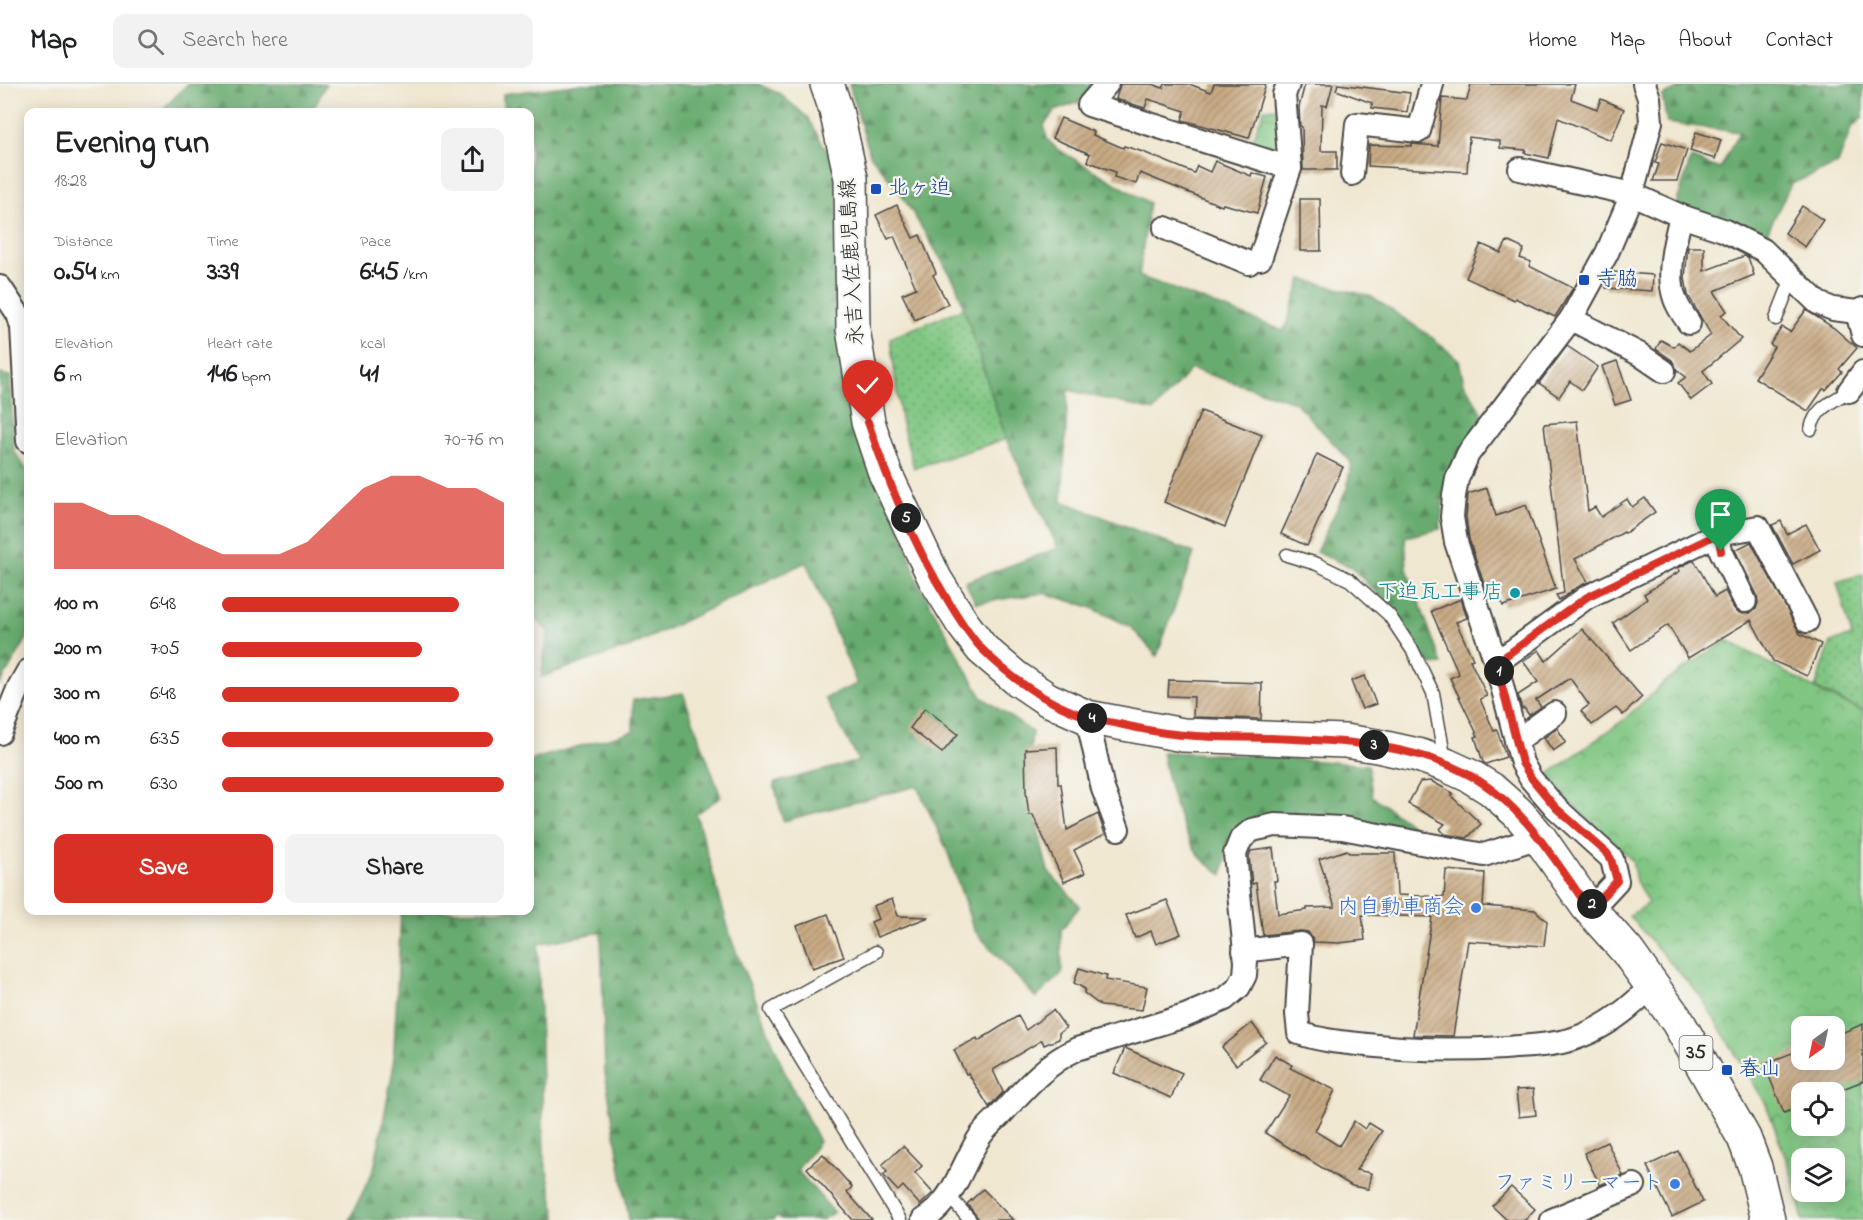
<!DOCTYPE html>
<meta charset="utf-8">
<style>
:root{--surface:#fff;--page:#f2f2f2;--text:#202124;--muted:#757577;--line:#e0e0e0;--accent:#d93025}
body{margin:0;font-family:"Indie Flower","Klee One",sans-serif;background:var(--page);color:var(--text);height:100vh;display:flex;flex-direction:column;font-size:22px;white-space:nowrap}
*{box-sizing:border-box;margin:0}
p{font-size:20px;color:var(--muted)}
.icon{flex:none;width:33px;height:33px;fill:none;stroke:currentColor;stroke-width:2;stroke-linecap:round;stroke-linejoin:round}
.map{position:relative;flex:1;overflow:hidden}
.side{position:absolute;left:24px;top:24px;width:510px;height:807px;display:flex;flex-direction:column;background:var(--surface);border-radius:12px;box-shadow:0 3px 15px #0003}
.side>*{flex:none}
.needle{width:39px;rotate:213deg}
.buttons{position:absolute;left:1791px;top:932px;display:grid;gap:12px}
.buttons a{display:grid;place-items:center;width:54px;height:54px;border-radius:12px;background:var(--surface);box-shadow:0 3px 15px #0003;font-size:30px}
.pin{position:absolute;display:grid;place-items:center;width:51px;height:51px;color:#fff;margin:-62px -26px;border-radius:50% 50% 50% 0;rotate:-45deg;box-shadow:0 0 6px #0007}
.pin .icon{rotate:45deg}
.km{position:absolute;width:30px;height:30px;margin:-15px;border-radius:50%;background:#222;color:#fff;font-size:16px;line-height:30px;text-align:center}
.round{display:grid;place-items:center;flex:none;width:63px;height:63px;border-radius:12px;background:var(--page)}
.summary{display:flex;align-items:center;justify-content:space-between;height:102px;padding:0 30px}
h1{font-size:33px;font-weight:800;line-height:45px}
.metrics{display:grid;grid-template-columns:repeat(3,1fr);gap:9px;height:102px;padding:6px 30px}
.metrics div{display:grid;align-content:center}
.metrics b{font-size:26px;font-weight:800}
.metrics small{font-size:16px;font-weight:400}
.metrics p{font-size:16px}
.chart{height:168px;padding:12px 30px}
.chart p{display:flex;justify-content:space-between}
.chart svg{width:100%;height:108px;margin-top:6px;fill:var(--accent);opacity:.7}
.button{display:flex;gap:12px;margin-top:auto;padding:12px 30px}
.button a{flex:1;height:69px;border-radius:12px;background:var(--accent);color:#fff;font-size:24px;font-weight:800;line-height:69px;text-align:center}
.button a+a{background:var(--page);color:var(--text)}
ul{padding:0 30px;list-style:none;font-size:20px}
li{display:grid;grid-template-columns:96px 72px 1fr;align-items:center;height:45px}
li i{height:15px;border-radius:8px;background:var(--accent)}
header{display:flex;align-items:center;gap:36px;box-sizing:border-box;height:84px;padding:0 30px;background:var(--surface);border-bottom:2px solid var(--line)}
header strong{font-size:28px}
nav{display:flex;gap:33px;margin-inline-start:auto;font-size:21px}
.search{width:420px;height:54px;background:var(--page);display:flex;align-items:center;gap:15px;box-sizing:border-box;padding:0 21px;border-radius:12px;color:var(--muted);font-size:22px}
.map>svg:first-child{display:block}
.grass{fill:url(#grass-dots);stroke:#567856;stroke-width:1.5}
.forest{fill:url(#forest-firs);stroke:#4a6b4e;stroke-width:1.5}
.park{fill:url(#park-crowns);stroke:#567856;stroke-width:1.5;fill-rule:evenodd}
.building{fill:url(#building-hatch)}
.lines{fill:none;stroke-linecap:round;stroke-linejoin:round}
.service-casing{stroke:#494744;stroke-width:15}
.minor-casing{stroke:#494744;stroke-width:26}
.primary-casing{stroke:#494744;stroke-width:36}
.service{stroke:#fff;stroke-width:12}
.minor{stroke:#fff;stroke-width:22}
.primary{stroke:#fff;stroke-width:33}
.route-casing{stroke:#fff;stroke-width:12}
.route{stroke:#d93025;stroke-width:8}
.transit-dot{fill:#1a4fb4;stroke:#f6f6f2;stroke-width:2}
.culture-dot{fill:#0f9aa8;stroke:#f6f6f2;stroke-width:2}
.shop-dot{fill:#3f7fe0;stroke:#f6f6f2;stroke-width:2}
.labels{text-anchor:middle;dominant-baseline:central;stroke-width:4.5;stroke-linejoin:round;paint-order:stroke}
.shield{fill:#f6f6f2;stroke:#686867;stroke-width:1.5}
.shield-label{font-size:20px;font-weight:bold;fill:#2b2b2b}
.transit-label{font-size:21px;fill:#164399;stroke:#f6f6f2;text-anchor:start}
.street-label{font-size:21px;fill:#2b2b2b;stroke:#f6f6f2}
.culture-label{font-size:21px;fill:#0d838f;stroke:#f6f6f2;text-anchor:end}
.shop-label{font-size:21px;fill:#366cbe;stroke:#f6f6f2;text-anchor:end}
</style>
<header>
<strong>Map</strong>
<div class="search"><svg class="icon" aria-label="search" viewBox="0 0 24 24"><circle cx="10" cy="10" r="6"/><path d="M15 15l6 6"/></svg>Search here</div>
<nav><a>Home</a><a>Map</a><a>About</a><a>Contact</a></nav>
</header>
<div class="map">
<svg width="1863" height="1136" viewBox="0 0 1863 1136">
<defs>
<pattern id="grass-dots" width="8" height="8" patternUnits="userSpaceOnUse" patternTransform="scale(1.5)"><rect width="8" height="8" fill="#80c682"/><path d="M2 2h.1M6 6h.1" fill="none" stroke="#69a16b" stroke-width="1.8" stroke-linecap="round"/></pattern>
<pattern id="forest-firs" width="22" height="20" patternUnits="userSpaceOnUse" patternTransform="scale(1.5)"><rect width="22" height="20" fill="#68ab70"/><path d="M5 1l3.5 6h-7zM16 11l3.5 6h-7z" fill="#568b5c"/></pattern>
<pattern id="park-crowns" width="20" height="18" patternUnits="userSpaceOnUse" patternTransform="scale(1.5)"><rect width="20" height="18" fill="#80c682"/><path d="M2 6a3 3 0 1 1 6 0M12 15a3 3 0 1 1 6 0" fill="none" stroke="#69a16b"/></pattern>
<pattern id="building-hatch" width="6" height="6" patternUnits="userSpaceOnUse" patternTransform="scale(1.5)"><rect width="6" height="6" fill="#c9ab85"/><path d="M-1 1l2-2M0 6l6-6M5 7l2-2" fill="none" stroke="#a38b6d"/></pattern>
</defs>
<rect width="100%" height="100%" fill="#f6f6f2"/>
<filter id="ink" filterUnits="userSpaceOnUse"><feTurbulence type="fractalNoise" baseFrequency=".0167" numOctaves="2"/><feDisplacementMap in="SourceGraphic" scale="12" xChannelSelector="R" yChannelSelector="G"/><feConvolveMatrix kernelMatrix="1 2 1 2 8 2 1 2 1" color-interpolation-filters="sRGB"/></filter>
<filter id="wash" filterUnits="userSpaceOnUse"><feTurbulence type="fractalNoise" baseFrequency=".008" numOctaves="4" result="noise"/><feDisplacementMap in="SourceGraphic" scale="24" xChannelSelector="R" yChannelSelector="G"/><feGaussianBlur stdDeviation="1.35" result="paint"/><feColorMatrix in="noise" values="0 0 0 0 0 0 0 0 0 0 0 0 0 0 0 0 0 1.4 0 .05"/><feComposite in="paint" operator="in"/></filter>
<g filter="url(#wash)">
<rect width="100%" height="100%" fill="#f0e7d0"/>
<g class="grass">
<polygon points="964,224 1006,355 914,384 901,336 890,254"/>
<polygon points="1863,490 1863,627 1815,604 1831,558 1852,552 1837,498"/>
</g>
<g class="forest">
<polygon points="188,0 326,0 312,28 160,28"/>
<polygon points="583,0 758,0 780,10 807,33 834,79 837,92 841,254 918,498 982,613 1032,648 1027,702 1048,787 1080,822 1061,846 1062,889 1036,914 974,846 947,766 917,702 783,737 774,699 859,677 825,614 857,600 806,478 630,563 541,593 548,548 530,527 530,28 503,28 503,10"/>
<polygon points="849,0 1094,0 1079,18 1055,27 1044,41 1047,55 1057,65 1149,119 1139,192 1284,247 1302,195 1372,213 1430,252 1459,276 1464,299 1484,332 1458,371 1446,391 1440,445 1405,453 1407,485 1442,580 1429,581 1394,527 1351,483 1316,468 1347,404 1351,378 1295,318 1191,285 1154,327 1068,306 1062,417 1194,469 1157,572 1131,543 1090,523 1044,509 976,519 965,498 1058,464 1006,355 956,200 900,108 870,71"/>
<polygon points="1689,0 1863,0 1863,34 1851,44 1838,80 1791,100 1764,155 1746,144 1676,121 1691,74 1720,85 1739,48 1667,39 1662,12"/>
<polygon points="0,290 10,292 14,367 28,388 28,553 0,600"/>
<polygon points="683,609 721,713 696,730 732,857 784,986 819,1058 797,1086 834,1128 822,1136 782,1136 777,1133 773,1136 629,1136 605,989 601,848 538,860 544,1072 557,1136 349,1136 374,1085 393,986 401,827 530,826 530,676 633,647 633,616"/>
<path d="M 1162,668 L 1243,671 L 1368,681 L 1372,712 L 1424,751 L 1283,733 L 1254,733 L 1237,745 L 1227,762 L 1223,791 C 1215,785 1203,778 1198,770 C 1178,741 1168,701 1162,668 Z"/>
</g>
<g class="park">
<polygon points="1277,24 1282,63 1274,72 1249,64 1264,25"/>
<path d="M 1727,556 L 1830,613 L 1863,627 L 1863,1136 L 1803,1136 L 1793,1094 L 1766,1020 L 1701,913 L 1629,832 L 1648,819 L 1636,797 L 1632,776 L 1580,728 L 1546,692 L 1622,637 L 1666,597 ZM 1802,942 L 1834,942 L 1834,975 L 1802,975 ZM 1802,1008 L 1834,1008 L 1834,1041 L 1802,1041 ZM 1802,1074 L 1834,1074 L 1834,1107 L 1802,1107 Z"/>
</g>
<g id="blocks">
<g class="building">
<polygon points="1120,0 1152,0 1163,4 1165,0 1189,0 1211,8 1214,0 1266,0 1249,54 1182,36 1185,27 1148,15 1145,24 1116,15"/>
<polygon points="1305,0 1333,0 1327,22 1322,21 1321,67 1337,67 1337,86 1303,86 1302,43 1300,42 1299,23"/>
<polygon points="1338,0 1410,9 1407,28 1372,24 1372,19 1336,6"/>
<polygon points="1471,0 1575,0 1571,15 1597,25 1601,15 1624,25 1611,56 1558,34 1549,74 1525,69 1526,66 1500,64 1500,57 1469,53 1467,88 1368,82 1369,61 1412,62 1412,60 1438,62 1442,14 1467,16"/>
<polygon points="1061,34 1094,48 1093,51 1123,64 1124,62 1143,68 1194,89 1197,82 1210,88 1215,77 1251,92 1252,89 1267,93 1257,129 1223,120 1222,122 1140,89 1136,100 1114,93 1115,88 1087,77 1090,70 1052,54"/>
<polygon points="1696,48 1721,56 1715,75 1690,67"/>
<polygon points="1662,58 1687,66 1677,97 1653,97 1659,80 1655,79"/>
<polygon points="1300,115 1320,115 1321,167 1300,167"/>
<polygon points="897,121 913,154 920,151 936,189 933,191 948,220 915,236 902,210 916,204 894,152 888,155 876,131"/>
<polygon points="1802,122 1823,136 1805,163 1785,149"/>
<polygon points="1507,157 1524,165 1520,174 1531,178 1529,182 1573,204 1555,233 1515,214 1514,216 1466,194 1481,160 1501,169"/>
<polygon points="1688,163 1704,163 1704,187 1744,172 1748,173 1754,191 1714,207 1727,227 1721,231 1741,255 1703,287 1712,300 1691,316 1678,299 1686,293 1677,286 1672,276 1656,265 1661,256 1674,263 1678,258 1690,267 1711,251 1688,211 1685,194"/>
<polygon points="1612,188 1653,191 1652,207 1606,204 1606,199"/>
<polygon points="1806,226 1834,244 1857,264 1839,285 1842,288 1826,306 1823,305 1808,327 1755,294 1774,263 1770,260 1782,243 1790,248"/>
<polygon points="1567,262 1598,283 1582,306 1570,297 1559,313 1539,299"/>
<polygon points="1617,277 1631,316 1615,321 1602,282"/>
<polygon points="1201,327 1262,351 1225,443 1164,418"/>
<polygon points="1577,337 1588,427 1595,423 1601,433 1627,415 1632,423 1645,414 1655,428 1625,449 1624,448 1575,475 1588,498 1570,507 1573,507 1559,516 1556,511 1564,509 1544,340"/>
<polygon points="1317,370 1343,383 1307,462 1281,450"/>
<polygon points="1487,404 1496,432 1526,421 1556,505 1503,522 1497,502 1486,506 1469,455 1466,433 1468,410"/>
<polygon points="1781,437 1787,450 1806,440 1820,466 1793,480 1772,441"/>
<polygon points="1751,458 1800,550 1821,560 1807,592 1773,577 1751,536 1688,574 1668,541 1631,566 1613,539 1647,515 1644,510 1680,487 1678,484 1694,476 1715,513 1725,507 1733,523 1737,528 1743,530 1750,529 1756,525 1758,519 1757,511 1735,466"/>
<polygon points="1461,515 1467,534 1456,538 1473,575 1470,576 1487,612 1480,615 1494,647 1497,646 1506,673 1486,680 1483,678 1475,653 1478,652 1450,594 1459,590 1431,527"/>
<polygon points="1582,545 1642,613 1623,631 1616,624 1592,641 1581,627 1589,621 1570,594 1536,616 1541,623 1529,631 1524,624 1522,625 1518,611 1538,598 1523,577 1539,566 1546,577"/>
<polygon points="1365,592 1376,620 1362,625 1351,597"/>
<polygon points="1169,596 1262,599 1261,635 1193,633 1194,613 1168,612"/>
<polygon points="925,624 958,650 942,669 910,644"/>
<polygon points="1557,644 1566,658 1553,667 1544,654"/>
<polygon points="1057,663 1058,700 1061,700 1067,746 1098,730 1105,750 1074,766 1085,789 1064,798 1033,731 1029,731 1026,708 1025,665"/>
<polygon points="1431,697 1453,709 1451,712 1481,740 1467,754 1445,750 1440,745 1445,740 1408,720 1420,698"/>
<polygon points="1273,764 1277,797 1274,797 1278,830 1307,826 1307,824 1335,823 1319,775 1347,766 1349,769 1395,769 1397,811 1444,813 1446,786 1485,789 1483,822 1535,826 1547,837 1544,862 1468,857 1453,952 1413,951 1432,833 1362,831 1365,856 1339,859 1314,858 1308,848 1300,847 1263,851 1256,799 1252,800 1249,772 1251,767"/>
<polygon points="892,815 898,832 929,833 877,853 871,838 878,835 873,822"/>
<polygon points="1167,816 1181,850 1156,860 1151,847 1135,854 1126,831"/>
<polygon points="828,830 844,873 812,884 797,842"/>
<polygon points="1079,884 1106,892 1105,896 1147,903 1142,926 1101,922 1084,909 1085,905 1074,899"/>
<polygon points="1053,926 1066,944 1059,949 1059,955 1044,961 1042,956 993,986 1003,1008 989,1023 968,989 966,990 954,966 977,954 978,957 1018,932 1026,946"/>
<polygon points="1252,939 1266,958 1236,981 1222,963"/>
<polygon points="1863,940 1863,997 1835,1008 1802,1008 1802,1022 1784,1029 1764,980 1802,965 1802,975 1834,975 1834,952"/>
<polygon points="1125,964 1182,989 1171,1014 1114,989"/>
<polygon points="1275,971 1292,981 1290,984 1335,1006 1315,1047 1339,1062 1354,1037 1365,1045 1369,1039 1382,1047 1356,1086 1371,1089 1368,1105 1352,1102 1265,1049 1289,1012 1260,996"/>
<polygon points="1533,1005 1536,1031 1519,1033 1516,1006"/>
<polygon points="1607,1058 1623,1091 1600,1101 1584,1069"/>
<polygon points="903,1062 922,1082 915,1089 933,1109 920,1121 903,1102 898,1107 883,1091 887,1088 882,1081"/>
<polygon points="1678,1067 1703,1118 1672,1133 1647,1082"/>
<polygon points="823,1070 852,1103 847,1108 872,1136 853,1136 807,1084"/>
<polygon points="1511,1103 1535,1125 1525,1136 1507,1136 1492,1122"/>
<polygon points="983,1105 1013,1136 980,1136 978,1134 967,1120"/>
</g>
</g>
</g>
<g filter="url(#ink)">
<use href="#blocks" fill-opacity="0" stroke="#494744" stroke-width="1.5"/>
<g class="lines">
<g class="service-casing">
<g id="service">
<polyline points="1776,235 1792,194"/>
<path d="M 1811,345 C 1815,324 1832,318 1849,307"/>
<polyline points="1287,471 1317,480 1350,496 1389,531 1413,567 1433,609 1445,677"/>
<polyline points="876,868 771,926 900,1136"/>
<polyline points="949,1112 970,1136"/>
</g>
</g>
<g class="minor-casing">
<g id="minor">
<polyline points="1107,0 1089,21 1290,84 1284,11 1288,0"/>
<polyline points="1520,85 1632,110 1681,132 1723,146 1763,166 1818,219 1833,225 1857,228 1863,225"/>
<polyline points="1352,90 1357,40 1419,47 1432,0"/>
<path d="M 1681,132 C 1675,156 1666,190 1675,215 C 1678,224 1684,232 1689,239"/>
<polyline points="1165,144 1249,179"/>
<polyline points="1260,175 1290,84"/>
<polyline points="0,203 18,230 22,243 28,357"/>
<polyline points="1857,228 1863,251"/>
<polyline points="1571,235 1639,270 1664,287"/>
<polyline points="1849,307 1863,288"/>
<polyline points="1718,450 1721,467 1745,517"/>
<polyline points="1496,579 1587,513 1718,450 1758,443 1807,537"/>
<polyline points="1087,633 1103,705 1118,745"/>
<polyline points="0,649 19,603 28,587"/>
<polyline points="1516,657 1555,629"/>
<polyline points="1587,822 1602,813 1617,797 1612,775 1556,724 1531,695 1522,679 1496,579 1456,458 1452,433 1454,412 1457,395 1468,370 1571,235 1607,169 1632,110 1651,38 1649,14 1644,0"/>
<path d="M 1244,867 L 1301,860 L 1297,930 L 1299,949 C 1319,956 1338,958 1358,960 C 1407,966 1455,967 1504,964 C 1527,962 1551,962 1573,955 C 1603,945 1631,924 1652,901"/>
<path d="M 923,1136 C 954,1117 961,1083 979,1054 C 985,1044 996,1036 1004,1027 C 1026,1003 1047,979 1077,965 L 1185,932 L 1225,915 L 1239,903 L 1245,891 L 1246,878 L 1235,770 L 1241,755 L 1252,746 L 1275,741 L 1342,744 L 1484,771 L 1539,753"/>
<polyline points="1552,1136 1634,1101"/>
</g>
</g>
<g class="primary-casing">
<polyline id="primary" points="827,0 836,26 851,94 853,245 868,338 885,389 935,495 963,540 982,565 1016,594 1047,615 1087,633 1183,651 1345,657 1377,662 1418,671 1446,681 1470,692 1491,705 1518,729 1539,753 1587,822 1627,867 1678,938 1744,1054 1755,1083 1768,1136"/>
</g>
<use href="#service" class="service"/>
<use href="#minor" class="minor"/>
<use href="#primary" class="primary"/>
</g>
</g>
<g class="lines" filter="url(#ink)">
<g class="route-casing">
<path id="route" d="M 868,338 C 889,401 915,464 950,520 C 960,536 970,553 983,566 C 1012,595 1048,620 1087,633 C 1097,636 1109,638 1119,640 C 1141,645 1163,650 1185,651 C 1214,654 1242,653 1271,654 C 1338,657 1410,658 1471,692 C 1523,721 1554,775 1587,822 L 1602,813 L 1617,797 L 1611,775 L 1607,769 L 1556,724 L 1532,695 L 1522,679 L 1496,579 L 1587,513 L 1718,450 L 1721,467"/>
</g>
<use href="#route" class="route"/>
</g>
<g class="transit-dot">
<rect x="870" y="99" width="12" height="12" rx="3"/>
<rect x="1578" y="190" width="12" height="12" rx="3"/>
<rect x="1721" y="980" width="12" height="12" rx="3"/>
</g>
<circle class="culture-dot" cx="1515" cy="509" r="6"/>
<g class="shop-dot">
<circle cx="1476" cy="824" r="6"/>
<circle cx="1675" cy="1100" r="6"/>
</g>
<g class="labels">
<rect class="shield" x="1679.5" y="952" width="33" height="34" rx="4.5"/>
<g class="shield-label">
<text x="1696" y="969">35</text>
</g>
<g class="transit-label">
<text x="888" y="105">北ヶ迫</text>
<text x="1596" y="196">寺脇</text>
<text x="1739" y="986">春山</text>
</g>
<g class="street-label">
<text transform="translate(853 178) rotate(-93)">永吉入佐鹿児島線</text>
</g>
<g class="culture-label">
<text x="1503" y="509">下迫瓦工事店</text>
</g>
<g class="shop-label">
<text x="1464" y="824">内自動車商会</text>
<text x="1663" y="1100">ファミリーマート</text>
</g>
</g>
</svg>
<div class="buttons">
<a><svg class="needle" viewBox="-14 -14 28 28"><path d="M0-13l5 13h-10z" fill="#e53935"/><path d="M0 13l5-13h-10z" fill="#757577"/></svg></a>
<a><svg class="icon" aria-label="locate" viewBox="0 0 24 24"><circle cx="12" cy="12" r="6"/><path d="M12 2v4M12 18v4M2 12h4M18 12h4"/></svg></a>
<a><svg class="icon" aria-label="layers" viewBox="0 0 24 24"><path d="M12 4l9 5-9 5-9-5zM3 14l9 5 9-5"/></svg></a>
</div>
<div class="pin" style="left:1721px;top:467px;background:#1e9e55"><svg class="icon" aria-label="arrive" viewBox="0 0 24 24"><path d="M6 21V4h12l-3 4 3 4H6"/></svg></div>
<div class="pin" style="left:868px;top:338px;background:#d93025"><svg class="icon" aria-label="check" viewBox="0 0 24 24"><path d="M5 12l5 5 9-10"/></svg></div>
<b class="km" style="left:1499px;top:587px">1</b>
<b class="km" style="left:1592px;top:820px">2</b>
<b class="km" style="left:1374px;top:661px">3</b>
<b class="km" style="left:1092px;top:634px">4</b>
<b class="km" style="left:906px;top:434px">5</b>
<section class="side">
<div class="summary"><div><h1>Evening run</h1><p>18:28</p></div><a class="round"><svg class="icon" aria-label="share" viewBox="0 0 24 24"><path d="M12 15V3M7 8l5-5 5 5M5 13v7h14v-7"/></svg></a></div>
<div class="metrics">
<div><p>Distance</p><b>0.54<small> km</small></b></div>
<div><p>Time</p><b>3:39</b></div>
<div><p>Pace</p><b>6:45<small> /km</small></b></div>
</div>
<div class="metrics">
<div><p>Elevation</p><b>6<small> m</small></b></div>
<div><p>Heart rate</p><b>146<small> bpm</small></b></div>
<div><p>kcal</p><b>41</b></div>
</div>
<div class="chart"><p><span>Elevation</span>70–76 m</p>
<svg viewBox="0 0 160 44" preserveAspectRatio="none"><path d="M0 44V17L10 17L20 22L30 22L40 27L50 33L60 38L70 38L80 38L90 33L100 22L110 11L120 6L130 6L140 11L150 11L160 17V44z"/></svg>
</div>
<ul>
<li><b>100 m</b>6:48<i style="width:84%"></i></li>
<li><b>200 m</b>7:05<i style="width:71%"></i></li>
<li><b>300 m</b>6:48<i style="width:84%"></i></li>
<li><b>400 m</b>6:35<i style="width:96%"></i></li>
<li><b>500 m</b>6:30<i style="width:100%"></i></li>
</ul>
<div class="button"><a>Save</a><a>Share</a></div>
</section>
</div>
